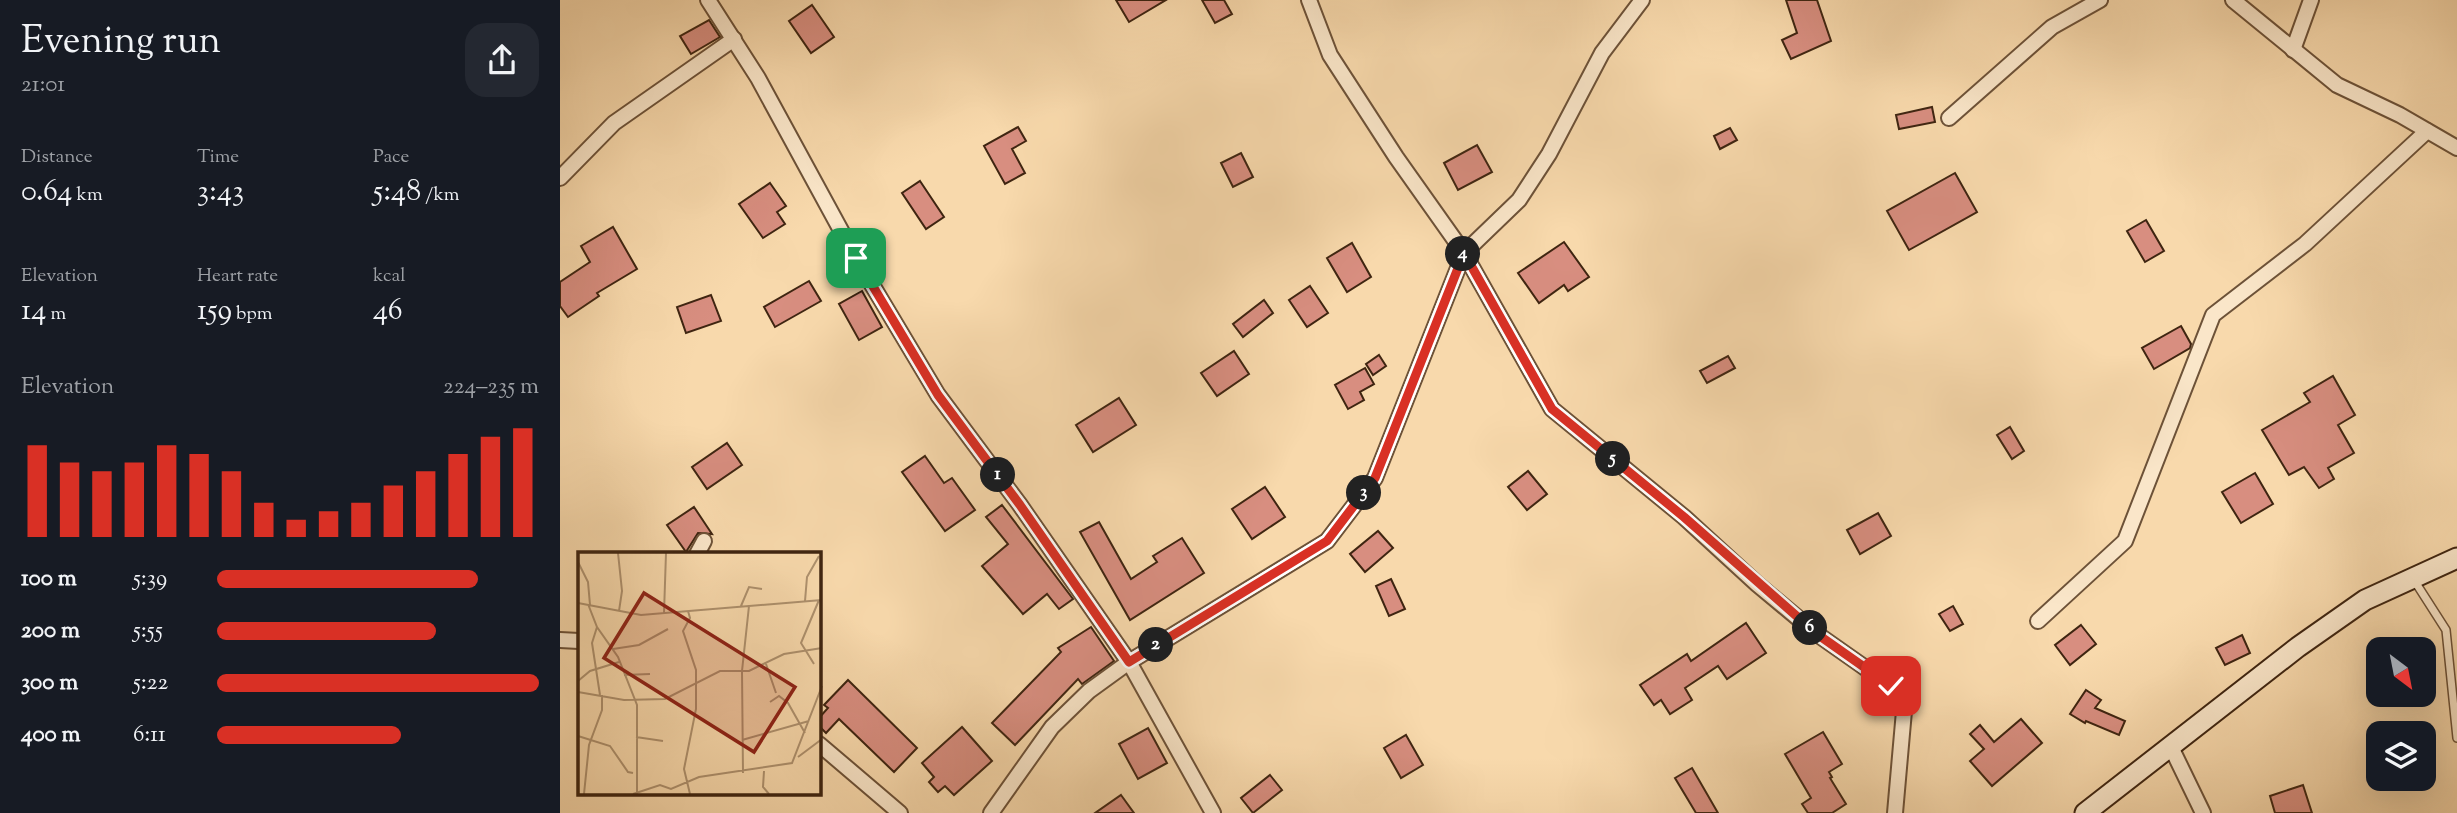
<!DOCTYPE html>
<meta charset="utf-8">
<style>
:root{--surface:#171b24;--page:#242831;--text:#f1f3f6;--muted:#9ea1a6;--accent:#d93025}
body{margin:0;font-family:"Sorts Mill Goudy",serif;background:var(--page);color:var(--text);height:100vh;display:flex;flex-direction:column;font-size:26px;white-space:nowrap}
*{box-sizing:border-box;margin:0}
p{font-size:23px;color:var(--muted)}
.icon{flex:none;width:38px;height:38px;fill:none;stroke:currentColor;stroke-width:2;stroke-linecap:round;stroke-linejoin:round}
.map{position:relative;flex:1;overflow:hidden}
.side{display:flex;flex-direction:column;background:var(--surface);width:560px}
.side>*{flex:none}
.needle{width:46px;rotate:148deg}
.tools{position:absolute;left:1806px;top:637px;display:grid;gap:14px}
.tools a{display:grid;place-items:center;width:70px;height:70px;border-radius:14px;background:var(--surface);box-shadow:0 7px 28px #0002;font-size:35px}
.pin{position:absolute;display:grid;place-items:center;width:60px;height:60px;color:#fff;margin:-30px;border-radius:14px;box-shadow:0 4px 10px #0006}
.km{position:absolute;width:35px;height:35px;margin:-18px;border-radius:50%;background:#222;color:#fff;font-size:19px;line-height:35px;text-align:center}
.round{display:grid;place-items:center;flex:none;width:74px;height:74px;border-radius:21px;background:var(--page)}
.headline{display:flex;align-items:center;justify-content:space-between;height:119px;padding:0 21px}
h1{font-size:38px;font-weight:600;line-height:52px}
.stats{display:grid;grid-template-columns:repeat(3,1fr);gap:10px;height:119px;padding:7px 21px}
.stats div{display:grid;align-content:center}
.stats b{font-size:30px;font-weight:600}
.stats small{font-size:19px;font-weight:400}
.stats p{font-size:19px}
.chart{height:196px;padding:14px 21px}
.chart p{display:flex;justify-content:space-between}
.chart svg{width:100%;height:126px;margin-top:7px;stroke:var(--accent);stroke-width:6}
ul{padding:0 21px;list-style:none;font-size:23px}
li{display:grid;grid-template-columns:112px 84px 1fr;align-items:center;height:52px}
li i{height:18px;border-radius:9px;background:var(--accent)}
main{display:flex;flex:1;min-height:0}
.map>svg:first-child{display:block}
.building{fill:#d88e80;stroke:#3f2511;stroke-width:2}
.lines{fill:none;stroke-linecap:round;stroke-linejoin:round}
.lane-casing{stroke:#6d5238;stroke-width:10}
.street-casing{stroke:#6d5238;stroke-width:18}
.secondary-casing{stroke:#3f2511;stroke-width:23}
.lane{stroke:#fae6c9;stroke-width:7}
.street{stroke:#fae6c9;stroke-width:14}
.secondary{stroke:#fae6c9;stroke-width:19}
.route-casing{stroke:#fff;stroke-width:14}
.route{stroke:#d93025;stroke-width:9}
.inset-road{fill:none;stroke:#ae916e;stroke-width:2}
.view{fill:#8f2418;fill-opacity:0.15;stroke:#8f2418;stroke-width:3.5}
.inset-edge{fill:none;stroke:#3f2511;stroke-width:3.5}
</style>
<main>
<section class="side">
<div class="headline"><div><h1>Evening run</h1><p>21:01</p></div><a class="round"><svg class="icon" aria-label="share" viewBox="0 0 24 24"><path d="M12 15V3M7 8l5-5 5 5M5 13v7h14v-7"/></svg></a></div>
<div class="stats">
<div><p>Distance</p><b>0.64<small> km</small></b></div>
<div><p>Time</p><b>3:43</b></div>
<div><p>Pace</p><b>5:48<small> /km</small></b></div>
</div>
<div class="stats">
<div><p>Elevation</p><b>14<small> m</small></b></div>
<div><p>Heart rate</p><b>159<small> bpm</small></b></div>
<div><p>kcal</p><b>46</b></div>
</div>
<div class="chart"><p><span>Elevation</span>224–235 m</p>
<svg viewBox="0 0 160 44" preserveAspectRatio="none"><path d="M5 44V12M15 44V18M25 44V21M35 44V18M45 44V12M55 44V15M65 44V21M75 44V32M85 44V38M95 44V35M105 44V32M115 44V26M125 44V21M135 44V15M145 44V9M155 44V6"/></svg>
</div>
<ul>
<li><b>100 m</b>5:39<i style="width:81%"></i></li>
<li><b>200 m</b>5:55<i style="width:68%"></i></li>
<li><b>300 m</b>5:22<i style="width:100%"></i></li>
<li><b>400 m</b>6:11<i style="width:57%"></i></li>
</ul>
</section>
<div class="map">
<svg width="1897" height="813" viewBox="0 0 1897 813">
<rect width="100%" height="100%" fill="#f8d9ac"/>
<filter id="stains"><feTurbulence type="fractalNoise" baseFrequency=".00286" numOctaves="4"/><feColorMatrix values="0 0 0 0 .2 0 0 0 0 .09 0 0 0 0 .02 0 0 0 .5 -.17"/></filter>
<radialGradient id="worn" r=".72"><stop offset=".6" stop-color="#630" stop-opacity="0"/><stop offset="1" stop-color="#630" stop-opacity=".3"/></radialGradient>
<g class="building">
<polygon points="556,0 606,0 569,22"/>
<polygon points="642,0 664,0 672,14 655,23"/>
<polygon points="1226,0 1257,0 1271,41 1231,59 1222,40 1237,33"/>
<polygon points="252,5 274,37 251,53 229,21"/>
<polygon points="149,20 160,37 131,54 120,36"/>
<polygon points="1372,107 1375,122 1339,129 1336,115"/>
<polygon points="458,127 466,141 452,149 465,173 445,184 424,146"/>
<polygon points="1170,128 1177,140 1160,149 1154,136"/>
<polygon points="917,145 932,172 898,190 884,163"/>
<polygon points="681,153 693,177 673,187 661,163"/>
<polygon points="1395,173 1417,212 1349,250 1327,211"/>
<polygon points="360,181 384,217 366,229 342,193"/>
<polygon points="210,183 226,206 217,212 225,224 203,238 179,204"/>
<polygon points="1586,220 1604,251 1585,262 1567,231"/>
<polygon points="53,227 77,269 37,293 39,296 8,317 0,306 0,282 30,262 21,246"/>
<polygon points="1004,242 1029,277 1008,291 1004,285 979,303 958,273"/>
<polygon points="792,243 811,277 787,292 767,258"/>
<polygon points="249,281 261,301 215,327 204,307"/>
<polygon points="750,286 768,313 747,327 729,300"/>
<polygon points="302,291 322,327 299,340 279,304"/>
<polygon points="151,295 161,321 126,333 117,307"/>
<polygon points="704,300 713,313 683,337 673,324"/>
<polygon points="1621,326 1631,344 1630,348 1594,369 1582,348"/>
<polygon points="674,351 689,374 657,396 641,373"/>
<polygon points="819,355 826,366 813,375 806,364"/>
<polygon points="1168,356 1175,368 1147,383 1140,371"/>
<polygon points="805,368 814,384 800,392 804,400 788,409 775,385"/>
<polygon points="1773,376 1795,415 1778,425 1794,453 1768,468 1774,479 1759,488 1744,467 1729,475 1702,430 1750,402 1744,393"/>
<polygon points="559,398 576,425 533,452 516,425"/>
<polygon points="1450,427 1464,451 1452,459 1437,435"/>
<polygon points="167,443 182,465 147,489 132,467"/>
<polygon points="365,456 384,483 392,478 415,510 385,531 342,472"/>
<polygon points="968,471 987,494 967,510 948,487"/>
<polygon points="1695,473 1713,504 1681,523 1662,492"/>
<polygon points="705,487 725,517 692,539 672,509"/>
<polygon points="442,505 513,599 499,609 487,594 463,614 422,566 448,544 426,517"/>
<polygon points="134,507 152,534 138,533 126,552 107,525"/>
<polygon points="1318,513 1331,536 1300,554 1287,530"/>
<polygon points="539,522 571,579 597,562 593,556 622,538 644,573 570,620 520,532"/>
<polygon points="818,531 833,548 805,572 790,554"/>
<polygon points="831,579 845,609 829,616 816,586"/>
<polygon points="1393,606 1403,624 1390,631 1379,614"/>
<polygon points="1186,623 1206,653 1167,679 1158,666 1125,688 1132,700 1110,714 1101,700 1094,705 1080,685 1127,654 1131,661"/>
<polygon points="1521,625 1536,644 1510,665 1495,645"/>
<polygon points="531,627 554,661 522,684 518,679 455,745 432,723 501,652 498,648"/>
<polygon points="1682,635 1690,653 1665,665 1656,648"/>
<polygon points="288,680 357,748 334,772 279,719 266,733 259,726 259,718 268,708 264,705"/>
<polygon points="1526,690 1541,700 1535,708 1565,721 1559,735 1526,721 1525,723 1510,714"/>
<polygon points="1461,719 1482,743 1432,786 1410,761 1424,749 1410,734 1420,725 1434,742"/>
<polygon points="402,727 432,761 394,795 385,786 378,792 369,782 374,777 362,763"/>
<polygon points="588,728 607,763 578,779 559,744"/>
<polygon points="1263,732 1282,764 1269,772 1272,777 1270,778 1286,804 1272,813 1248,813 1242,804 1251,798 1225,754"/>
<polygon points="846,735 863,765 841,778 824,748"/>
<polygon points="1132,768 1158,813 1136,813 1115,778"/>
<polygon points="710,775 722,790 693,813 681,798"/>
<polygon points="1743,785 1752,813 1715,813 1710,796"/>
<polygon points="561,795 574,813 535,813"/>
</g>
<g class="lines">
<g class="lane-casing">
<polyline id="lane" points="1854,580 1886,630 1897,738"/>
</g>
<g class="street-casing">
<g id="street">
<polyline points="148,0 198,78 296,258 378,395 460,505 569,662 653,813"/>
<polyline points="749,0 770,55 836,157 904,253 992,409 1124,517 1197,584 1257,634 1331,686 1344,711 1335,813"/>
<polyline points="1673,0 1777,85 1840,115 1897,148"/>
<polyline points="1733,50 1751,0"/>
<polyline points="1389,118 1492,27 1540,0"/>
<polyline points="0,178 54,123 174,39"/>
<polyline points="137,554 144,541"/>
<polyline points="1478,621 1565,541 1653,315 1745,244 1867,131"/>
<polyline points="0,640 19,641"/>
<polyline points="259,744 340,813"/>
<polyline points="1611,747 1643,813"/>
<polyline points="431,813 492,727 529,691 569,662 767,541 815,478 904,253 959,200 989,154 1042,53 1082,0"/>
</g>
</g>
<g class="secondary-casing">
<polyline id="secondary" points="1525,813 1738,647 1805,600 1897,558"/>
</g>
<use href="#lane" class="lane"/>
<use href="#street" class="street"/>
<use href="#secondary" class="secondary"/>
</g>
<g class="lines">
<g class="route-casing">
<polyline id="route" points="296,258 378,395 460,505 569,662 767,541 815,478 904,253 992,409 1124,517 1257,634 1331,686"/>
</g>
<use href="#route" class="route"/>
</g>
<g transform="translate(18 552)">
<rect width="243" height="243" fill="#f8d9ac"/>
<path class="inset-road" d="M 40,1 L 44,39 L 41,59M 0,10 L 10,30 L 12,53M 227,49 L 229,25 L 241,4M 0,51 L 63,63 L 244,48M 10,52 L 19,75 L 40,105 L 59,153 L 59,242M 163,54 L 171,35 L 184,37M 110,59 L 112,66 L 105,79 L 118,118 L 118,157 L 106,217 L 112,242M 86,61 L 88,1M 19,75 L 14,91 L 22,143M 35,97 L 61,93 L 90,77M 188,112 L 198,141M 236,112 L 223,91 L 241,48M 46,123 L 72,122M 0,129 L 12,119 L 41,110M 0,140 L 46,148 L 87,147 L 142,119 L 171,119 L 206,102 L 244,96M 192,150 L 201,144 L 210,151 L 227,181M 0,184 L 32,194 L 50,220 L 55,221M 58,185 L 85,189M 164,188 L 231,169M 220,205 L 244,187M 186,219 L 185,235 L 191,242M 165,221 L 164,119 L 171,54M 6,242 L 11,193 L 24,158 L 24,143M 55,242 L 82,233 L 93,237 L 121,225 L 214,211 L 244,134"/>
<path class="view" d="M 66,41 L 217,135 L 176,200 L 26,106 Z"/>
<rect width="243" height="243" class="inset-edge"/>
</g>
<rect width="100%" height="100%" filter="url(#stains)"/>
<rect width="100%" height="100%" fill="url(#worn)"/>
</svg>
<div class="tools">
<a><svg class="needle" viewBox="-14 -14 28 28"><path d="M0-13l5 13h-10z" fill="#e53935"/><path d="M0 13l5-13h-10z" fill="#9ea1a6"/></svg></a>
<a><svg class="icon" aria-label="layers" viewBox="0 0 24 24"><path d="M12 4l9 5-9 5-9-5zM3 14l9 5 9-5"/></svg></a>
</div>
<div class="pin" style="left:296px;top:258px;background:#1e9e55"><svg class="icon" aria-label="arrive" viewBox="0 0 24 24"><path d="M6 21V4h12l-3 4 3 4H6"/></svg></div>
<div class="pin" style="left:1331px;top:686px;background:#d93025"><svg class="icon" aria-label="check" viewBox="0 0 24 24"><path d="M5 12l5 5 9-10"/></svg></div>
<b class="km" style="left:438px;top:475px">1</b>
<b class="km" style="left:596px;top:645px">2</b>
<b class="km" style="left:804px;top:493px">3</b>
<b class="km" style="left:903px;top:254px">4</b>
<b class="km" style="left:1053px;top:459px">5</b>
<b class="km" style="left:1250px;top:628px">6</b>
</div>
</main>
